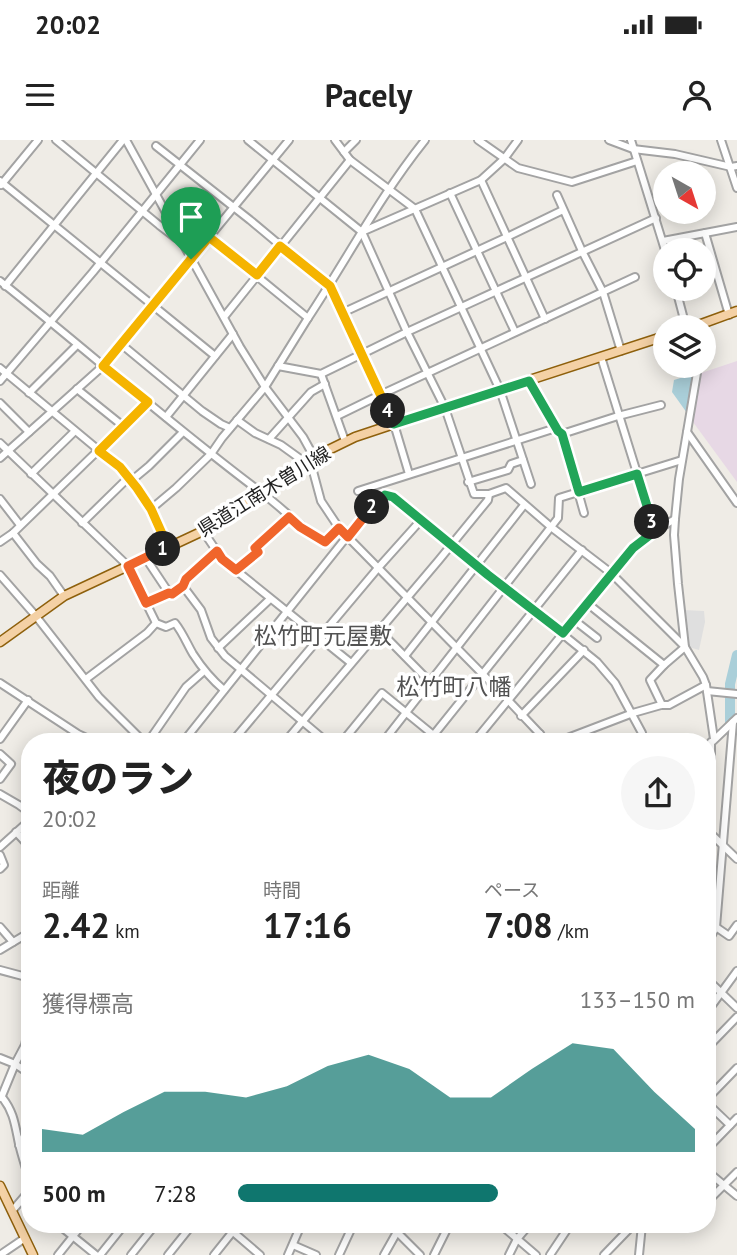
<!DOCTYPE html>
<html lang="ja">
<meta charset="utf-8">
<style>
:root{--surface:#fff;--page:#f6f6f6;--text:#222;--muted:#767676;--accent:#0f766e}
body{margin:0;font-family:"PT Sans","Noto Sans JP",sans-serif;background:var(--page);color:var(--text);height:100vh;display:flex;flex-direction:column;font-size:26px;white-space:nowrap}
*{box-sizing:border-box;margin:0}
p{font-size:23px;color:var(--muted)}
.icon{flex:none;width:38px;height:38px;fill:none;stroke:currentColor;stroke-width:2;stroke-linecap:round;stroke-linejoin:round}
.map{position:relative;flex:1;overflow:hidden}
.details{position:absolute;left:21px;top:593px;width:695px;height:500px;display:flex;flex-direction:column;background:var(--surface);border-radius:28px;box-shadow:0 4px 18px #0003}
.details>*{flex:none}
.needle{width:46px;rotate:141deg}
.fabs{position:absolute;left:653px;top:21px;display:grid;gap:14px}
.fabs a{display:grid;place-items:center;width:63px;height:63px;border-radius:50%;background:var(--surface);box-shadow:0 4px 18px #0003;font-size:35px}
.pin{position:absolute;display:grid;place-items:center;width:60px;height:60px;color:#fff;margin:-72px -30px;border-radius:50% 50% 50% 0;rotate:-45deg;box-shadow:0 0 7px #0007}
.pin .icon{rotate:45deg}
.km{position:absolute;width:35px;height:35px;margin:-18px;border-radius:50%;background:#222;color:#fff;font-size:19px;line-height:35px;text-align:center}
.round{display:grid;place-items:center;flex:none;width:74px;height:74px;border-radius:37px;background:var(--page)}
.head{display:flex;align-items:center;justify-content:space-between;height:119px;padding:0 21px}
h1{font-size:38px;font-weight:800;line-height:52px}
.stats{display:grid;grid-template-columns:repeat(3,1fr);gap:10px;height:119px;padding:7px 21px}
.stats div{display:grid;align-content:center}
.stats b{font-size:35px;font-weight:800}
.stats small{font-size:19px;font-weight:400}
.stats p{font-size:19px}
.chart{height:196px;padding:14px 21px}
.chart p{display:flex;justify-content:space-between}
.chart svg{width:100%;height:126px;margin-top:7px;fill:var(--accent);opacity:.7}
ul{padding:0 21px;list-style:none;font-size:23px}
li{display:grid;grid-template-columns:112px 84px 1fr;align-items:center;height:52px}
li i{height:18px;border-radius:9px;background:var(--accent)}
.status{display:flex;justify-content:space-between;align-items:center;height:49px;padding:0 35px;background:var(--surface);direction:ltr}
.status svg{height:19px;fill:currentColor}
header{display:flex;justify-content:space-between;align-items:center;height:91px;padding:0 21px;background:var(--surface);font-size:32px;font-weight:800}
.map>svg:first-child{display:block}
.industrial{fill:#e7d8e5}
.parking{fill:#dfdfdf}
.water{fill:#aacfd9}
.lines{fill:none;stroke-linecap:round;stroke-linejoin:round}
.river{stroke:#aacfd9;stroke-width:10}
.minor-casing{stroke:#a3a3a3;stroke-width:10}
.major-casing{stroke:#8e600c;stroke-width:11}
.minor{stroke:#fff;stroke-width:6}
.major{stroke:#f4d1a5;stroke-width:8}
.split-1-casing{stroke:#fff;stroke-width:14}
.split-2-casing{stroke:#fff;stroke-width:14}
.split-3-casing{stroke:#fff;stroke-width:14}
.split-4-casing{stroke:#fff;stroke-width:14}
.split-5-casing{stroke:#fff;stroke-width:14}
.split-1{stroke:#f5b400;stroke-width:9}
.split-2{stroke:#f0652b;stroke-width:9}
.split-3{stroke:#22a559;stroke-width:9}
.split-4{stroke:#22a559;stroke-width:9}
.split-5{stroke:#f5b400;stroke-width:9}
.labels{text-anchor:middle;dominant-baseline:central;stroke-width:7;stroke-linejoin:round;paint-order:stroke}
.street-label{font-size:19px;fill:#1f1f1f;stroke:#fff}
.quarter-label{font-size:23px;fill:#525252;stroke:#fff}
</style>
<div class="status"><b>20:02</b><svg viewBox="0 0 49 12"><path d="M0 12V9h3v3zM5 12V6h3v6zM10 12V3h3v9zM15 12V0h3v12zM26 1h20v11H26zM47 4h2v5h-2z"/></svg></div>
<header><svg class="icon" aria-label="menu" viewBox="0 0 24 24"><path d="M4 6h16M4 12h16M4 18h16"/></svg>Pacely<svg class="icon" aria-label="person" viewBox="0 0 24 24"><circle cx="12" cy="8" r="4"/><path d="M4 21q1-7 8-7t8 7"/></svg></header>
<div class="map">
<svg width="737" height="1115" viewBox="0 0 737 1115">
<rect width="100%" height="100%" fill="#efece6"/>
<polygon class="industrial" points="737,221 737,342 693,282 701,233"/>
<polygon class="parking" points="683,470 704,471 705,482 699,510 685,506"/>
<polygon class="water" points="693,234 693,236 687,273 672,252 674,240"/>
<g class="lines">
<polyline class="river" points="730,591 730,544 737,515"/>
<g class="minor-casing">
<g id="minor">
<polyline points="56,0 159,85 176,98 181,99"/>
<polyline points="126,0 240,207 265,247 303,297 314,317"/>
<polyline points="248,0 362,92 407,192 445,268 474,354 489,354 506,348 551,387 611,433 685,507 703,537 706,545 714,599"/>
<polyline points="335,0 350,20 415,69 500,250 531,344"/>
<polyline points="478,0 518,28 572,42 637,21"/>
<polyline points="609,0 633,9 675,14 731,27 737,26"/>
<polyline points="631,0 665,110"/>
<polyline points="721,0 737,48"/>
<polyline points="156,6 250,80 329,146 394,284 409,334"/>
<polyline points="344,12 356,0"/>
<polyline points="481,40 545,179"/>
<polyline points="0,41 215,216"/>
<polyline points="1,45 38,0"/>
<polyline points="450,53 515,192"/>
<polyline points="557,55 582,111 603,152 621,211"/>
<polyline points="364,91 481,40 504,19 518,0"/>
<polyline points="705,93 729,175"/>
<path d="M 209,97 L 308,178 C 347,119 380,56 425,0"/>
<polyline points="663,101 737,87"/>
<path d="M 0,141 C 88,211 172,286 262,353 C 284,369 301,389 325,402 L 339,388"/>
<polyline points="5,146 123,0"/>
<polyline points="676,149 686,187"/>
<polyline points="342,173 507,97 563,70"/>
<polyline points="224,177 350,20"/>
<polyline points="121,204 202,271 221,284 230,288"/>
<polyline points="601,217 655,391"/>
<polyline points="278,226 321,234 407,192 656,78"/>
<polyline points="0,228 119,327 151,369 168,407"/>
<polyline points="321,234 345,301"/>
<polyline points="0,241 93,132 200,0"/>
<polyline points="529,241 558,291 562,294 618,276 661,265"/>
<polyline points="77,249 123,286"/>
<polyline points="29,253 77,205"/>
<polyline points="0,263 29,292"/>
<polyline points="337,276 380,255 635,137"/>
<polyline points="166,277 233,194"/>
<polyline points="237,280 255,293 281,305 299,318 304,324"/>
<polyline points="687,292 737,363"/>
<polyline points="562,294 584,373"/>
<polyline points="269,299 311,252 325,244"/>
<path d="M 0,303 L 128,426 L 156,483 L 166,487 L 175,483 C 183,493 187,504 193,514 C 202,528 211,539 224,550"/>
<polyline points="0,318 103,226 289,0"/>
<polyline points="310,320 321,361 339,388 508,560 540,594 545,602"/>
<polyline points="31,334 75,291"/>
<polyline points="131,341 149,326 183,292"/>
<polyline points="468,342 508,330 511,324 523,320"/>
<polyline points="358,351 556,288"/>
<polyline points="0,359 20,385"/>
<polyline points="151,369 176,348 211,314 222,298 265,247 308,178"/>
<polyline points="82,383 128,338"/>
<polyline points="203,391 222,419 351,523"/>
<polyline points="13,393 37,424 50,436 64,456"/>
<polyline points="0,402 13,393 148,262"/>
<polyline points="145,417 169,453"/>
<polyline points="236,430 258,412 255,408 289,377"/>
<polyline points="0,435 35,475 99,557 144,602"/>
<polyline points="183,446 201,470 211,498 225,516 327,602"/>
<polyline points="146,463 169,453 172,454 183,446 186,439 217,411"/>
<polyline points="587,463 664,525 685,507 678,444 674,395 675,379 679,339 697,233 695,226"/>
<polyline points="574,480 597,498"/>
<polyline points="379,490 430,542"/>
<polyline points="218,508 270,459"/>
<polyline points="405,516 524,365"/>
<polyline points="86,539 147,493 156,483"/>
<polyline points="0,543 78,594 95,602"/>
<polyline points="707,551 737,554"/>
<polyline points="662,565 650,540 664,525"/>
<polyline points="521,576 584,510"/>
<polyline points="0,599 28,560"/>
<polyline points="713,601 737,578"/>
<polyline points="148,602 186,547 204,531"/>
<polyline points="183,602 369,369 385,355 393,357 597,522 615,543 642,593 644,602"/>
<polyline points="232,602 378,428 421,380"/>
<polyline points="285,602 439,420 488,360 489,354"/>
<polyline points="342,602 382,553 442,602"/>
<polyline points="383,602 558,378 559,358 682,320"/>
<polyline points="428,602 582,410"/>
<polyline points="474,602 633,408 655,391 675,379"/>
<polyline points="528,602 540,594"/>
<polyline points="557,602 633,573 661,565 669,565 706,545"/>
<polyline points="0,614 11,624 0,639"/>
<polyline points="0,654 19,665 30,673"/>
<polyline points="707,658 711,633 711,602"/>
<polyline points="707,690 737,719"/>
<polyline points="16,692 30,707"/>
<polyline points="0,707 30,680"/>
<polyline points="0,715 4,725 0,729"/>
<polyline points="707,758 718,761"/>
<polyline points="30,761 28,763 30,765"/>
<polyline points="0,787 13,802"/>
<polyline points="716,787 729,796 737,785"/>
<polyline points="707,804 716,787 733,582"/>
<polyline points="0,810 30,792"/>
<polyline points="0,830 30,838"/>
<polyline points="707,839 737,868"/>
<polyline points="707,872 737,831"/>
<polyline points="707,908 737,877"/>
<polyline points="0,918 15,924 30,934"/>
<path d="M 2,957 C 14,972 15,985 19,1004 C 22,1016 26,1029 30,1041"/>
<polyline points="1,958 15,924 25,905 30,882"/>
<polyline points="707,959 737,928"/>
<polyline points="707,963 730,985"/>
<polyline points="19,1005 30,985"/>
<polyline points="707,1009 737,978"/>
<polyline points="707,1031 737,1056"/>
<polyline points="707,1062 737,1032"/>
<polyline points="12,1071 30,1050"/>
<polyline points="59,1085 96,1115"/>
<polyline points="225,1085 260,1115"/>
<polyline points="390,1085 420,1115"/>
<polyline points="501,1085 536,1115"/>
<polyline points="293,1105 316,1115"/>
<polyline points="0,1115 25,1098"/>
<polyline points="58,1115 82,1085"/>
<polyline points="100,1115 124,1085"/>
<polyline points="131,1115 155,1085"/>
<polyline points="168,1115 192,1085"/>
<polyline points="214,1115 238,1085"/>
<polyline points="288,1115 301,1085"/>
<polyline points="339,1115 353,1085"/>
<polyline points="384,1115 397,1092"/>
<polyline points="434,1115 449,1085"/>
<polyline points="509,1115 517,1099 529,1085"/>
<polyline points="550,1115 570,1085"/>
<polyline points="604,1115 633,1085"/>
<polyline points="639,1115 642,1085"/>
</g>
</g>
<g class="major-casing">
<g id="major">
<polyline points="693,187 737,171"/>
<polyline points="0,502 64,456 203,391 234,372 314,317 355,297 394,284 665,196"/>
<polyline points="0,1046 33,1115"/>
</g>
</g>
<use href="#minor" class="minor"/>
<use href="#major" class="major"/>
</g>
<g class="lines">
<g class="split-1-casing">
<polyline id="split-1" points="163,409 168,407 151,369 137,348 120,327 99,311 148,262 103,226 191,119"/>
</g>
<g class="split-2-casing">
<polyline id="split-2" points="163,409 128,426 146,463 169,453 172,454 183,446 186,439 217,411 222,419 236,430 258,412 255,408 289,377 300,387 325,402 339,388 348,397 372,367"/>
</g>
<g class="split-3-casing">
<polyline id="split-3" points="372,367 385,355 393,357 488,435 563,493 633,408 655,391 652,382"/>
</g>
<g class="split-4-casing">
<polyline id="split-4" points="388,271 394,284 529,241 558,291 562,294 579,352 637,334 652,382"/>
</g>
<g class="split-5-casing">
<polyline id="split-5" points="191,119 209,97 257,135 280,106 330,146 388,271"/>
</g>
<use href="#split-1" class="split-1"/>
<use href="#split-2" class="split-2"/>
<use href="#split-3" class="split-3"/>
<use href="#split-4" class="split-4"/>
<use href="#split-5" class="split-5"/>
</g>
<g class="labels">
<g class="street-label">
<text transform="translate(264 351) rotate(-32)">県道江南木曽川線</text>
</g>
<g class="quarter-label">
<text x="323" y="495">松竹町元屋敷</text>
<text x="454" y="546">松竹町八幡</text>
</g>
</g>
</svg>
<div class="fabs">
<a><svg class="needle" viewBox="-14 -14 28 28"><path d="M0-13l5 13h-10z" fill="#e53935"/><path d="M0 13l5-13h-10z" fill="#767676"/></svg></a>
<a><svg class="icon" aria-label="locate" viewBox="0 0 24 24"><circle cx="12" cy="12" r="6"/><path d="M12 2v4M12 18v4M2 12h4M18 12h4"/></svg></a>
<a><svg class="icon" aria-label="layers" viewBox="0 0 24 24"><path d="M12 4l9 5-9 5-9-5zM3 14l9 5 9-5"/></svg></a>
</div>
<div class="pin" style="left:191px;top:119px;background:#1e9e55"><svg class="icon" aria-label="arrive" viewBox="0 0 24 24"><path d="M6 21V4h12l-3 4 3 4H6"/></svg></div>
<b class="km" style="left:163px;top:409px">1</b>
<b class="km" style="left:372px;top:367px">2</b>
<b class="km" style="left:652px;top:382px">3</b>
<b class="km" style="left:388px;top:271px">4</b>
<section class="details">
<div class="head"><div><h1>夜のラン</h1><p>20:02</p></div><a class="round"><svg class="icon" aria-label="share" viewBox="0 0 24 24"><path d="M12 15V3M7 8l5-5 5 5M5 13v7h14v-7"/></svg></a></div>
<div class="stats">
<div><p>距離</p><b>2.42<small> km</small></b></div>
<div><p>時間</p><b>17:16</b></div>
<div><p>ペース</p><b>7:08<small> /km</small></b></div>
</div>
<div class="chart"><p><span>獲得標高</span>133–150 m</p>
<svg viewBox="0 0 160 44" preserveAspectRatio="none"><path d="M0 44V36L10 38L20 30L30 23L40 23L50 25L60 21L70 14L80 10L90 15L100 25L110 25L120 15L130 6L140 8L150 23L160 36V44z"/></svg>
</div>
<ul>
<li><b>500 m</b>7:28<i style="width:57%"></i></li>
</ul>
</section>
</div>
